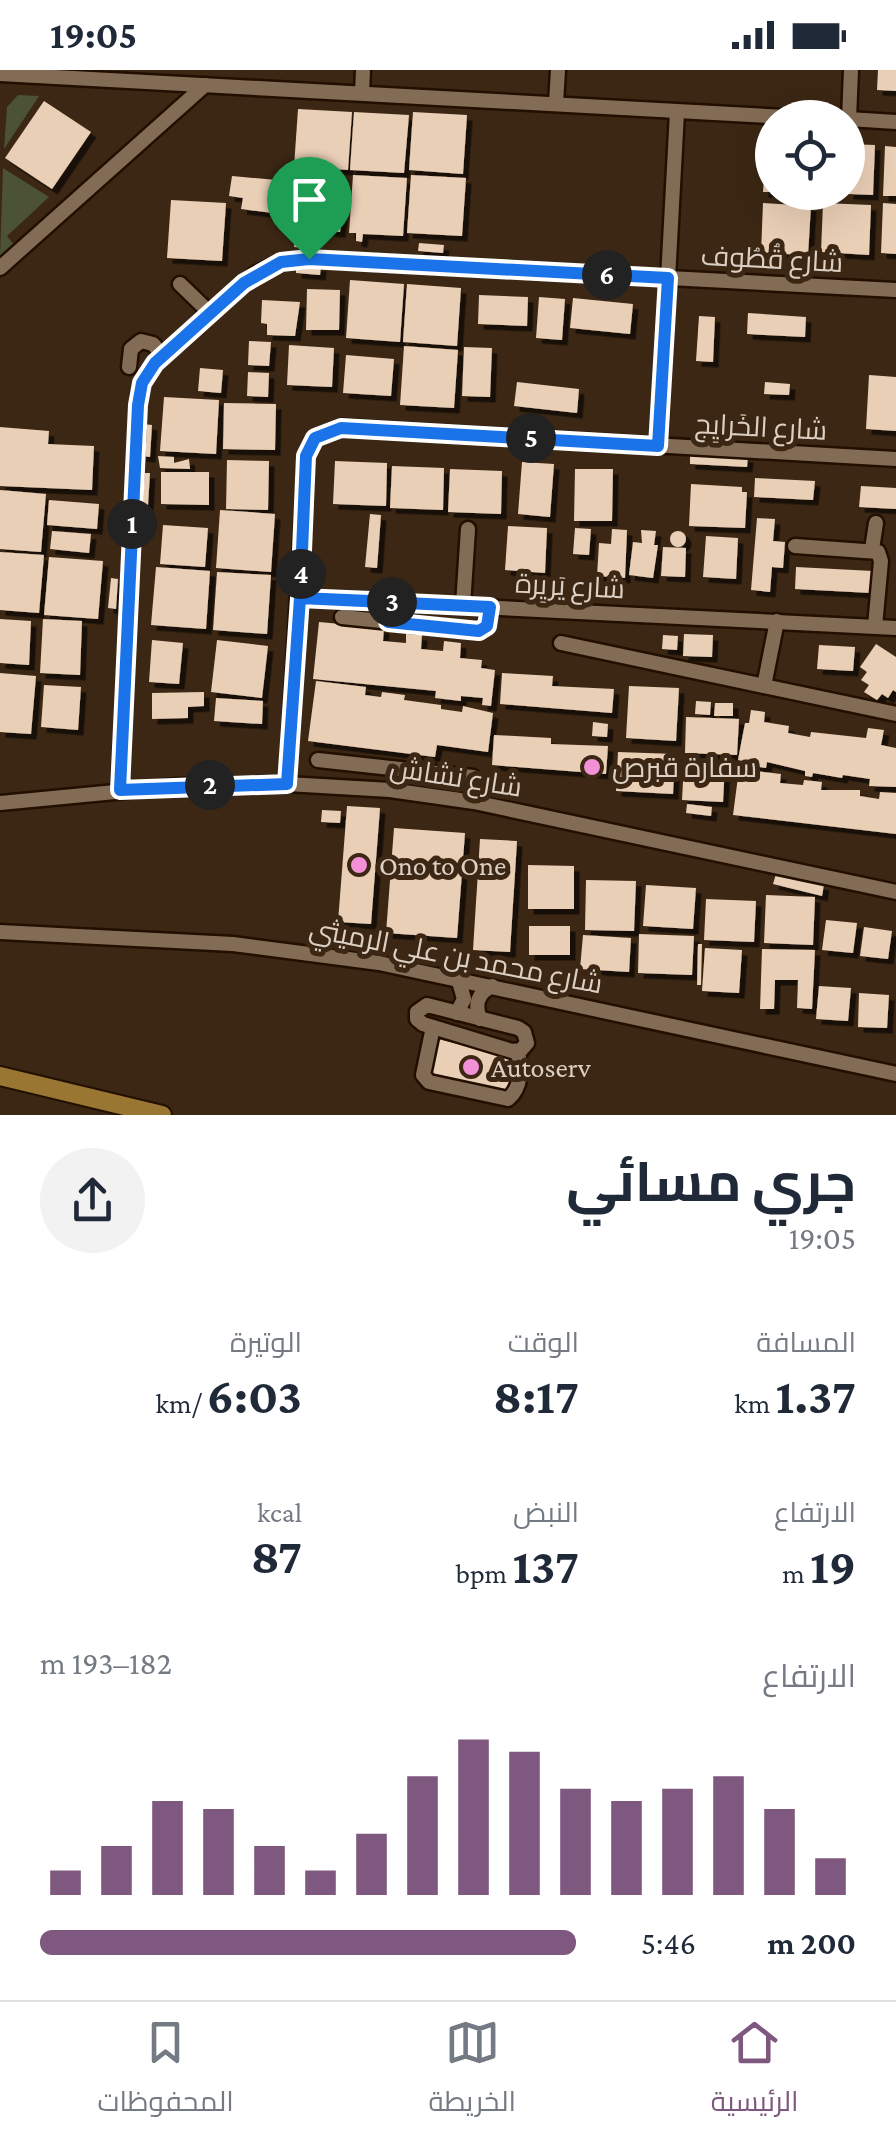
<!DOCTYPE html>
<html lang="ar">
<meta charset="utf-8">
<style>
:root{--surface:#fff;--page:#f2f2f3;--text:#1f2937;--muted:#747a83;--line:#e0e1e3;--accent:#7e587f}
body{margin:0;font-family:"Crimson Pro",Cairo,serif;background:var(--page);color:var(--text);direction:rtl;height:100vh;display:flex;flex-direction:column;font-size:38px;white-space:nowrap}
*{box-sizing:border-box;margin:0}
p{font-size:32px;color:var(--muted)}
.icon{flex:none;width:55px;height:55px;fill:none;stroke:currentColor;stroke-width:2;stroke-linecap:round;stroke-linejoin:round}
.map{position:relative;height:1045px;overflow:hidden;direction:ltr}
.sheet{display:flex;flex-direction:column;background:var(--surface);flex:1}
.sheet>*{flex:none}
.tools{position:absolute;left:755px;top:30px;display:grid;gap:20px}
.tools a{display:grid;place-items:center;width:110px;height:110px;border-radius:50%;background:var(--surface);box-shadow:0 10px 40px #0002;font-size:50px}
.pin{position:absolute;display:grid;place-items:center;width:85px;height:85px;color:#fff;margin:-102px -42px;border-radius:50% 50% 50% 0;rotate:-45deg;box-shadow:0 0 10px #0007}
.pin .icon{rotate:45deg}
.km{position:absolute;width:50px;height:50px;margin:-25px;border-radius:50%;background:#222;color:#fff;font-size:28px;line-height:50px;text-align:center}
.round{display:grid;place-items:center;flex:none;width:105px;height:105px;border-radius:52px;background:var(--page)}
.summary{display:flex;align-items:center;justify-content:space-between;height:170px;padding:0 40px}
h1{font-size:55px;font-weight:700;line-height:75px}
.metrics{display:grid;grid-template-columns:repeat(3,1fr);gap:15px;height:170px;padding:10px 40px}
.metrics div{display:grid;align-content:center}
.metrics b{font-size:50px;font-weight:700}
.metrics small{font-size:28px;font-weight:400}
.metrics p{font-size:28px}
.chart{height:280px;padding:20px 40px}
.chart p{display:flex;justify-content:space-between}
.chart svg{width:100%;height:180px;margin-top:10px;stroke:var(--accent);stroke-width:6}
ul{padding:0 40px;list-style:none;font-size:32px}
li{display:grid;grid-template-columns:160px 120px 1fr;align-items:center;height:75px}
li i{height:25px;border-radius:12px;background:var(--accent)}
.status{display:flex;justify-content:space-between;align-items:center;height:70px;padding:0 50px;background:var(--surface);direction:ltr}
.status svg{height:28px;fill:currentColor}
.tab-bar{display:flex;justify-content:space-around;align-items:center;height:140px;border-top:2px solid var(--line);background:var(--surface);font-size:28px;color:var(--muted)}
.tab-bar a{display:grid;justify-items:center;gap:5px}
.tab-bar .current{color:var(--accent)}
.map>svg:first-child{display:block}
.grass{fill:#4c5334}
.building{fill:#eacfb7;filter:url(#shadow)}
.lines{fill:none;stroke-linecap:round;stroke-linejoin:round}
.minor-casing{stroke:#220f00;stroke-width:19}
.major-casing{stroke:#220f00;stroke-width:22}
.minor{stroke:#836c56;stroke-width:14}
.major{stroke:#973;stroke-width:18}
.route-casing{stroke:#fff;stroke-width:20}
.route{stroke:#1a73e8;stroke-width:12}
.poi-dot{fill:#f391d6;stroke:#3b2713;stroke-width:4}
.labels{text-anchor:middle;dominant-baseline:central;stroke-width:10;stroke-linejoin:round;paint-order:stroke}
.street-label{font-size:28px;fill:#dccfc3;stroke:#3b2713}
.poi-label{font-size:28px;fill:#dccfc3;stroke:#3b2713;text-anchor:start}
</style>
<div class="status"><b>19:05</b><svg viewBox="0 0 49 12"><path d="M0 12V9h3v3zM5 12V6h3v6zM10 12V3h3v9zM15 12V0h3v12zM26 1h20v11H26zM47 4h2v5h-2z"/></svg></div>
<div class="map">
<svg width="896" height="1045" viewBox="0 0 896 1045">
<defs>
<filter id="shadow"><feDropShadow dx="5.5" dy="5.5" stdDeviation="0" flood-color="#0009"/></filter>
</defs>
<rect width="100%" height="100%" fill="#3b2713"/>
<g class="grass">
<polygon points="18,25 39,26 4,79 7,37"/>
<polygon points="3,98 49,127 7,166 14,175 0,186"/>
</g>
<g class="building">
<polygon points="878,0 896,0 896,21 877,20"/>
<polygon points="44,31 91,62 52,119 5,88"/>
<polygon points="298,39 352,42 348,100 294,97"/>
<polygon points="354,42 409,45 404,103 350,100"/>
<polygon points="413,42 467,45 463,104 409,100"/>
<polygon points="766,72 772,72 772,122 763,122"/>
<polygon points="848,74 875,75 873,125 848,124"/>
<polygon points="885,76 896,77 896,126 883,126"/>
<polygon points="353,105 407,108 403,166 363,164 362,172 356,171 356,163 349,163"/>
<polygon points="411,105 466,108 462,166 407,163"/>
<polygon points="232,106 276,110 273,143 241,139 243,128 229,126"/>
<polygon points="294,107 330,109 327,152 292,149"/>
<polygon points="171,130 226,133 222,191 167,188"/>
<polygon points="763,133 811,136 808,185 761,183"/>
<polygon points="823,133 871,135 869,185 821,182"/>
<polygon points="883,133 896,134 896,184 881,183"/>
<polygon points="334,144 342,145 340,162 327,161 328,150 334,151"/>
<polygon points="295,168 316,170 315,179 294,177"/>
<polygon points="419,173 444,175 443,183 418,181"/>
<polygon points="296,194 321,196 320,205 296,203"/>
<polygon points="350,210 404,214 400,272 346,268"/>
<polygon points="407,214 461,218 457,276 403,272"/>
<polygon points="307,219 340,220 339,260 306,260"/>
<polygon points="479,225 528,227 527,256 478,254"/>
<polygon points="539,227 565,229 562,270 536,268"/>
<polygon points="573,228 633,234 630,264 570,258"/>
<polygon points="262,230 300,232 295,266 267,265 267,254 261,253"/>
<polygon points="748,243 806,247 805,267 747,264"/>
<polygon points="699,246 715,247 713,292 696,291"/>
<polygon points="249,271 271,272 269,296 248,295"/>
<polygon points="289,275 334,278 332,317 287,315"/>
<polygon points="404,276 458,280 454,338 400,335"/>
<polygon points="464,277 492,278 490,327 462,326"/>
<polygon points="346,285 394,289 391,326 343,323"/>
<polygon points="200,298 223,300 221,323 198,321"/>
<polygon points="248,302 269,303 268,327 247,326"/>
<polygon points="869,305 896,307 896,361 866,359"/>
<polygon points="517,312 579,319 577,343 514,336"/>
<polygon points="765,312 790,314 789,325 764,324"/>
<polygon points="164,327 219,330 216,384 160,381"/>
<polygon points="224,333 276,334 275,380 223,379"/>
<polygon points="143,354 152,355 150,387 141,386"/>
<polygon points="0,357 49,361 48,374 94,376 92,420 0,416"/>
<polygon points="690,384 748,387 747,397 690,394"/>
<polygon points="158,386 174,387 174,393 189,389 190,399 160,398"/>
<polygon points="227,390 269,391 268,440 226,439"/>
<polygon points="335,391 387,393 386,436 333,434"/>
<polygon points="522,392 554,394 550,447 518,444"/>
<polygon points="392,396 444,398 443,440 390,438"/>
<polygon points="450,399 502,401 501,444 448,442"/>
<polygon points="575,399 613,399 612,451 574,451"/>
<polygon points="161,402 209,402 209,435 161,434"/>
<polygon points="140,403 150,403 148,435 138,435"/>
<polygon points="755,408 815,411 813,430 754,427"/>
<polygon points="691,414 742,417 742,422 747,422 745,458 689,456"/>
<polygon points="861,416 896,418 896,439 859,437"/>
<polygon points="0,420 46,424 41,482 0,479"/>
<polygon points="49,430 99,434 97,459 47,455"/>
<polygon points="220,440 275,444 271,502 216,498"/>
<polygon points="370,444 381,445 377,498 365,497"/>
<polygon points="757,448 775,449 773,471 785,472 783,498 772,497 770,522 751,520"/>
<polygon points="163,455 208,458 205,497 160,494"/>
<polygon points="508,456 547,458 545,503 505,500"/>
<polygon points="575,458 591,459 589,485 573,484"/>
<polygon points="612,459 627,460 625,508 597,506 599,473 611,474"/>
<polygon points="641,460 656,461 654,475 658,475 653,508 629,505 633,472 642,473"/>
<polygon points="52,461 91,464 89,483 50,479"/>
<circle cx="678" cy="469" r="8"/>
<polygon points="706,466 738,468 736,509 703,507"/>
<polygon points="663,477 686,478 685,507 661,506"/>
<polygon points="0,482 44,485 39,543 0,540"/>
<polygon points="49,487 103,491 98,549 44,545"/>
<polygon points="156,497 210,501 206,559 151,555"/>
<polygon points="796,497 873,501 871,523 795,519"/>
<polygon points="217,502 271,505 267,564 213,560"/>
<polygon points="111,508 118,509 116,539 108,538"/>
<polygon points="0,549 31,551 29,595 0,593"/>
<polygon points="43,549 82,551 80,605 40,603"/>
<polygon points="319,552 384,558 383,571 406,573 406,564 422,565 421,579 443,581 444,571 461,573 460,588 482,590 481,598 495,600 491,636 482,635 483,628 461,626 461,631 435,628 436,621 313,609"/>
<polygon points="684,564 713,565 712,587 683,586"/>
<polygon points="663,565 678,566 677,580 662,579"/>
<polygon points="152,570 183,573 179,614 149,612"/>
<polygon points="217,570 268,576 262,628 211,622"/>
<polygon points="876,574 896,587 896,622 893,620 888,628 882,624 877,630 864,622 869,615 861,610 867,602 860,597"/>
<polygon points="819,575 855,577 853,601 817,599"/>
<polygon points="0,603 36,606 31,664 0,662"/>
<polygon points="502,603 553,606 552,616 614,619 612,643 500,634"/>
<polygon points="316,611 366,617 365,625 381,627 382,622 405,625 404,630 441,635 441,639 462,642 463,636 493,643 488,682 437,675 435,687 308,671"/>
<polygon points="44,615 81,617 78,660 41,657"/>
<polygon points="629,616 679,618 676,671 626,668"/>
<polygon points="204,622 204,636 188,637 188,648 152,649 152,623"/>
<polygon points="216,628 263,631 262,654 214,651"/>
<polygon points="696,631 711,632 710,645 695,644"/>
<polygon points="715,633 733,633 733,646 714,646"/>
<polygon points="751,640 765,642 764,652 789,656 788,663 810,667 811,662 866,668 868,658 884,660 881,675 896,678 896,717 869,716 870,709 843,705 842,708 813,703 812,707 805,706 805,701 767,692 766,698 748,695 749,692 738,690 745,653 749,653"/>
<polygon points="686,647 739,649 737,685 685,683"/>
<polygon points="593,652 608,654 607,667 592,666"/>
<polygon points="494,665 551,668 551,674 608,676 606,704 492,695"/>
<polygon points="618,682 675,684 673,724 616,721"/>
<polygon points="684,693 725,695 723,732 682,730"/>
<polygon points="739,699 781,704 780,713 803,715 804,710 822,712 821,720 860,720 860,726 879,729 880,722 896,723 896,764 733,745"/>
<polygon points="687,734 712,737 711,746 686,743"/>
<polygon points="347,736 380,738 371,854 338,852"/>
<polygon points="322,740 341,741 340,753 321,752"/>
<polygon points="394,758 465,763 457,868 386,863"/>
<polygon points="480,769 517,771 510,882 473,880"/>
<polygon points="528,795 574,796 574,839 528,839"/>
<polygon points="776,804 824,815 822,826 773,814"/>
<polygon points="586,810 636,811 634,861 585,860"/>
<polygon points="646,815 696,818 693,859 643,856"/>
<polygon points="766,825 815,827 813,875 764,873"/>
<polygon points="706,829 756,831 754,872 704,870"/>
<polygon points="826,850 857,853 853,883 822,880"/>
<rect x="529" y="856" width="41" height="29"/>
<polygon points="864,857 892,861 888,889 860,886"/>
<polygon points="639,864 694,866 692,905 638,903"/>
<polygon points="583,865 631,868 629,902 580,899"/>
<polygon points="698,874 702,874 701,915 697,915"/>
<polygon points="705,878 742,880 739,923 702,921"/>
<polygon points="762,879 815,880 812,939 797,938 798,910 775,910 774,939 760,939"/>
<polygon points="819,916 851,918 848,951 816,949"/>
<polygon points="859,923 889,925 887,958 858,957"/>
<polygon points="434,968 518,989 509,1027 425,1005"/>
</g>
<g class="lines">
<g class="minor-casing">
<g id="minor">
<polyline points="0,4 805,48"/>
<polyline points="362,23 363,0"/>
<polyline points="556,33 558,0"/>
<polyline points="848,49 896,52"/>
<polyline points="849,49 851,0"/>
<polyline points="0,198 205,15"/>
<polyline points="180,214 210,243"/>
<polyline points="129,297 131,279 141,271 153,274 163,286"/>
<polyline points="659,376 677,42"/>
<polyline points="795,476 878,482 881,491 875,556"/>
<polyline points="872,479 876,453"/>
<polyline points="300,528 896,558"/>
<polyline points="463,535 468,459"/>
<polyline points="342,547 479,561 487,556 490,537"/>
<polyline points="561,573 896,644"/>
<polyline points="764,616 777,551"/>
<polyline points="318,690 473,707"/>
<polyline points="287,714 306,386 315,368 341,357 896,389"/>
<polyline points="119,720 139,325 142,313 155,293 255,204 281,192 309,189 896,220"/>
<polyline points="0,733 178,716 287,714 390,720 474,732 896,822"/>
<polyline points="0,862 233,874 379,893 896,1004"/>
<polygon points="427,935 518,958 524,962 527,973 521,980 512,981 423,954 417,949 417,942"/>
<polyline points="457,943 464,929 458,908"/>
<path d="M 480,949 C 474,934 478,923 492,916"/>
<path d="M 433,957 L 423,1005 L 429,1012 L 508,1029 C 521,1019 523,996 517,982"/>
</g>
</g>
<g class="major-casing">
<polyline id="major" points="0,1006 162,1045"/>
</g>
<use href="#minor" class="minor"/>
<use href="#major" class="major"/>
</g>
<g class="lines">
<g class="route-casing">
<polyline id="route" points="309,189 281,192 244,213 155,293 142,313 138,335 120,720 287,714 300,528 490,537 487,556 479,561 388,552 394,532 300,528 306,386 315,368 341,358 658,376 668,208 309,189"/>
</g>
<use href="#route" class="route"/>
</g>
<g class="poi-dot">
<circle cx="592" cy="697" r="10"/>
<circle cx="359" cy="795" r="10"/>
<circle cx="471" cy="997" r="10"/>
</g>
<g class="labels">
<g class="street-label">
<text transform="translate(772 189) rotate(3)">شارع قُطُوف</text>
<text transform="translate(761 357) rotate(3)">شارع الخَرايِج</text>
<text transform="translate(570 516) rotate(3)">شارع يَريِرة</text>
<text transform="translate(456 707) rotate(9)">شارع نشاش</text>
<text transform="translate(456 886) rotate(11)">شارع محمد بن علي الرميثي</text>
</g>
<g class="poi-label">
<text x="612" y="697">سفارة قبرص</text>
<text x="379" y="795">Ono to One</text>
<text x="491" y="997">Autoserv</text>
</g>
</g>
</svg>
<div class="tools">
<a><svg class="icon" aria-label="locate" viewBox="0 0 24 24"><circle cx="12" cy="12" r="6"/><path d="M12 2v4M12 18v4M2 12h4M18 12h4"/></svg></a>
</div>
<div class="pin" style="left:309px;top:189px;background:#1e9e55"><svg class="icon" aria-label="arrive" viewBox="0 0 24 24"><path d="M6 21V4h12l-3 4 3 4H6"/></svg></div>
<b class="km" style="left:132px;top:454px">1</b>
<b class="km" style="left:210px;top:715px">2</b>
<b class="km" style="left:392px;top:532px">3</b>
<b class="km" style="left:301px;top:504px">4</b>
<b class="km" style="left:531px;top:368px">5</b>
<b class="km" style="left:607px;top:205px">6</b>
</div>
<section class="sheet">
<div class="summary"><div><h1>جري مسائي</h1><p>19:05</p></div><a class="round"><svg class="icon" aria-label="share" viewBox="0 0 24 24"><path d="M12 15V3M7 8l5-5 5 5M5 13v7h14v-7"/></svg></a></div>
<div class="metrics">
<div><p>المسافة</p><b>1.37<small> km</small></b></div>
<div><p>الوقت</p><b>8:17</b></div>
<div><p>الوتيرة</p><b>6:03<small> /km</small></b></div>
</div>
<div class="metrics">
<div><p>الارتفاع</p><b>19<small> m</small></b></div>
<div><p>النبض</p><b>137<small> bpm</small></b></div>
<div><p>kcal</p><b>87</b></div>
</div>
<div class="chart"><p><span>الارتفاع</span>182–193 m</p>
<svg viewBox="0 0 160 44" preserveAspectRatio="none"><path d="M5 44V38M15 44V32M25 44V21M35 44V23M45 44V32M55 44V38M65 44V29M75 44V15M85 44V6M95 44V9M105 44V18M115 44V21M125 44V18M135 44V15M145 44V23M155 44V35"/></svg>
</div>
<ul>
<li><b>200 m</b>5:46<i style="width:100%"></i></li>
</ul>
</section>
<nav class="tab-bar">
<a class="current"><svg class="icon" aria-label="home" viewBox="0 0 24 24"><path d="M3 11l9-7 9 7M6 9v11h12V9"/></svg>الرئيسية</a>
<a><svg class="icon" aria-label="map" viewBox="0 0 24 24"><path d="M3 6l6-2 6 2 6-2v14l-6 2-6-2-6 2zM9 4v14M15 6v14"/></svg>الخريطة</a>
<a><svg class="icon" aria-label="saved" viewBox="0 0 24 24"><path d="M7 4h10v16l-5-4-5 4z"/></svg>المحفوظات</a>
</nav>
